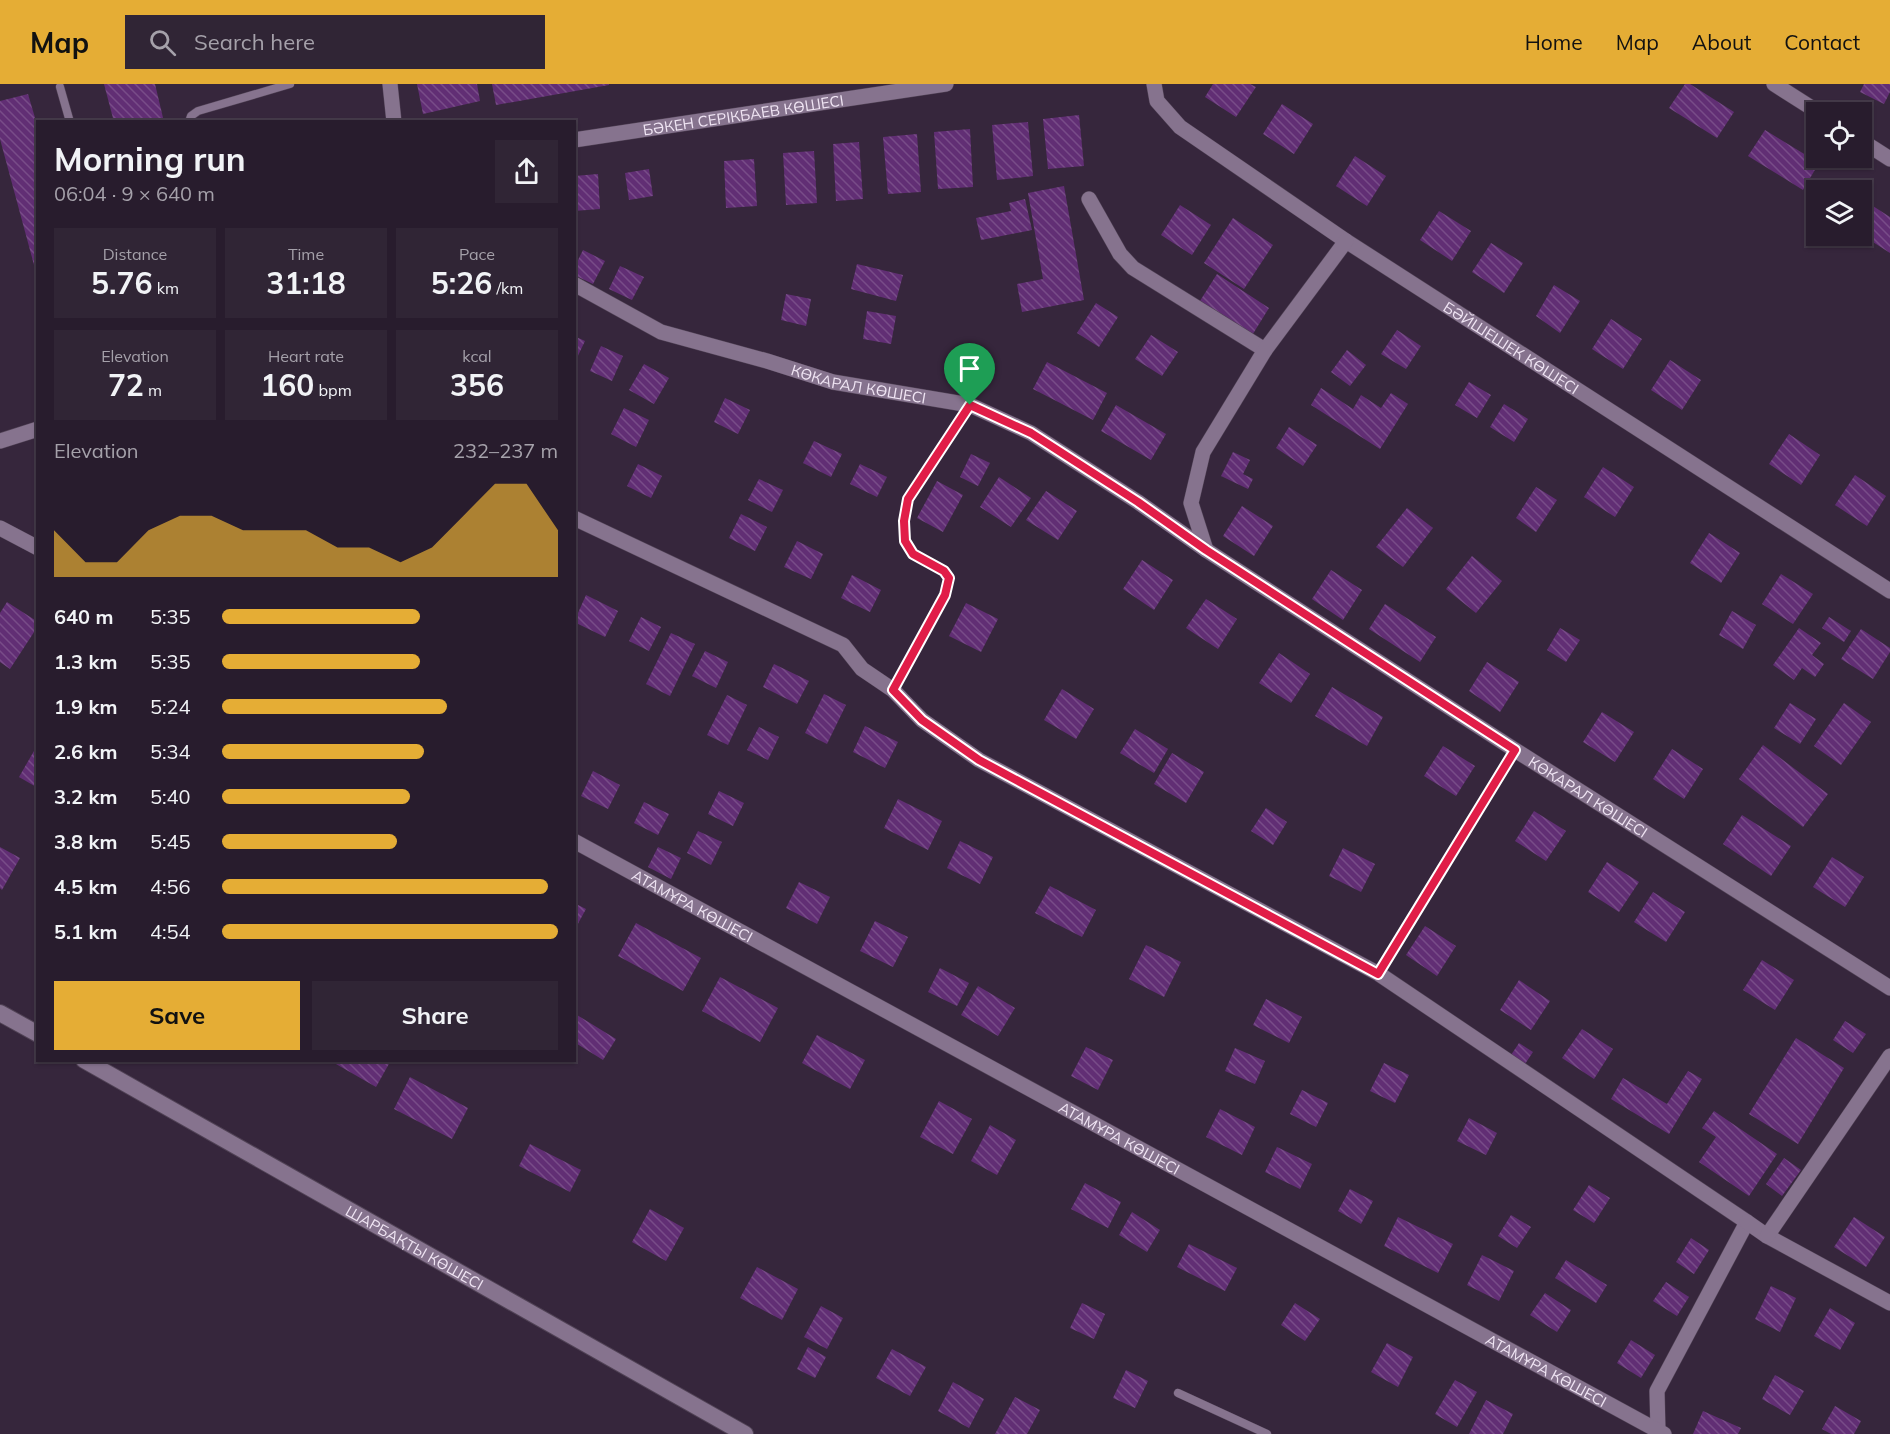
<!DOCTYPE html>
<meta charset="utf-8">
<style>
:root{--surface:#281c2d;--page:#302535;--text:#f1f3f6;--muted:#a5a1aa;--line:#443a49;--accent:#e5ad35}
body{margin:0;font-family:Mulish,sans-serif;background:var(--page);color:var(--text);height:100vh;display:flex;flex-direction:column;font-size:22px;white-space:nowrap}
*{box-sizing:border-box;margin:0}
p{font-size:20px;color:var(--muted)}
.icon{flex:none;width:33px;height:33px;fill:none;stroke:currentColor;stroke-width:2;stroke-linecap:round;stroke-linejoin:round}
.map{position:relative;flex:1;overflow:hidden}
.sheet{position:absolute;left:36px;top:36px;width:540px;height:942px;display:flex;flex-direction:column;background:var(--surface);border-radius:0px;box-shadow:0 2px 4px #0004,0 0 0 2px var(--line)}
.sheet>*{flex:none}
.controls{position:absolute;left:1806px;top:18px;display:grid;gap:12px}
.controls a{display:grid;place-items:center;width:66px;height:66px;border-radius:0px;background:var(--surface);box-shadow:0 2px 4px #0004,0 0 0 2px var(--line);font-size:30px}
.pin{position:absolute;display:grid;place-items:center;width:51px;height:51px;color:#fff;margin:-62px -26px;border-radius:50% 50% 50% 0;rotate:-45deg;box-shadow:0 0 6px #0007}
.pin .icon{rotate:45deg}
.round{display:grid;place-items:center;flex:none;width:63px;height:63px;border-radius:0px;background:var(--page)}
.head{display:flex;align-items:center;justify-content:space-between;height:102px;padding:0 18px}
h1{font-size:33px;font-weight:700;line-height:45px}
.figures{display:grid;grid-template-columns:repeat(3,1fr);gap:9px;height:102px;padding:6px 18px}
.figures div{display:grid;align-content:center;border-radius:0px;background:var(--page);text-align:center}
.figures b{font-size:30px;font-weight:700}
.figures small{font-size:16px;font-weight:400}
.figures p{font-size:16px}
.chart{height:168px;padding:12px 18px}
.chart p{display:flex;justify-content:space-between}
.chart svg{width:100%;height:108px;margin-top:6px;fill:var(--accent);opacity:.7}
.action{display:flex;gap:12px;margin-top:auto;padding:12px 18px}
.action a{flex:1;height:69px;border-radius:0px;background:var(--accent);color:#111;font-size:24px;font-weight:700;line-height:69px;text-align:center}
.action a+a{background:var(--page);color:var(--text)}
ul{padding:0 18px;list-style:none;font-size:20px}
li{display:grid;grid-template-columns:96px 72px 1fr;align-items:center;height:45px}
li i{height:15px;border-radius:8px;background:var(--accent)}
header{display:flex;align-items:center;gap:36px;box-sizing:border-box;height:84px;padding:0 30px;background:var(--accent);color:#111}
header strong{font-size:28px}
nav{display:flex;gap:33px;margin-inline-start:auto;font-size:21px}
.search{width:420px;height:54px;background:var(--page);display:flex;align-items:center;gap:15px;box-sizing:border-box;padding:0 21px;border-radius:0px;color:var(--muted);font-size:22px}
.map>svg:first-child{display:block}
.building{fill:url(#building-back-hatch)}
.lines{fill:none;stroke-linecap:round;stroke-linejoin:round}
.service-casing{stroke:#504255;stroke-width:9}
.minor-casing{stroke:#504255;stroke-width:16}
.tertiary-casing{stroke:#504255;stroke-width:18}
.service{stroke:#86738e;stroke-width:8}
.minor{stroke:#86738e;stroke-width:15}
.tertiary{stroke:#86738e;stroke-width:16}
.route-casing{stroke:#fff;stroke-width:12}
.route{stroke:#e11d48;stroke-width:8}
.labels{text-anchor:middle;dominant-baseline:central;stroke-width:6;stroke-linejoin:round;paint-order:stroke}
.street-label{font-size:15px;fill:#f0e5f4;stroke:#19121c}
</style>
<header>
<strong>Map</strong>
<div class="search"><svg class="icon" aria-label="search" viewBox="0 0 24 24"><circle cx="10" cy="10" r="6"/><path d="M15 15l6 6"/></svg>Search here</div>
<nav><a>Home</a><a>Map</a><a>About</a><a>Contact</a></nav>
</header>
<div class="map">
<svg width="1890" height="1350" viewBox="0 0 1890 1350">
<defs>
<pattern id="building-back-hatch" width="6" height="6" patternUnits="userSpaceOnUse" patternTransform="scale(1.5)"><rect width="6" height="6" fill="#612e74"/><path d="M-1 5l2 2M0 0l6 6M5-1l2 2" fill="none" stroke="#784c88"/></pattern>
</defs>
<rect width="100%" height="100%" fill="#36263c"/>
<g class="building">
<polygon points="104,0 155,0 164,38 114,38"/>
<polygon points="417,0 477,0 480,17 423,30"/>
<polygon points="492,0 609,0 609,1 496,21"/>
<polygon points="1213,0 1250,0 1256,3 1236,33 1205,13"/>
<polygon points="1685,0 1690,0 1734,28 1717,54 1669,24"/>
<polygon points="1864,0 1890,0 1890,8 1884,20 1860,8"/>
<polygon points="28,10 38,44 37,192 0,55 0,17"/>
<polygon points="1282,20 1313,40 1294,70 1263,50"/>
<polygon points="1079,31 1084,82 1048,85 1043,35"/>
<polygon points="1028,38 1033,92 997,96 992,41"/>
<polygon points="970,45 973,103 938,105 934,48"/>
<polygon points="1765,46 1819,79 1803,106 1748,72"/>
<polygon points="917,50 921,108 888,110 883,53"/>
<polygon points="859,58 863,115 836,117 833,60"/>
<polygon points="814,67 817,119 786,121 783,69"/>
<polygon points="1355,72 1386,92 1367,122 1336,102"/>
<polygon points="754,75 757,122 726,124 724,77"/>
<polygon points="649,85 653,112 629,116 625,89"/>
<polygon points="598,90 600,125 574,127 574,92"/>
<polygon points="1064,102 1084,216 1022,228 1017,200 1043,195 1028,109"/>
<polygon points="1025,115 1032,146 981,156 976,134 1011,127 1009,119"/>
<polygon points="1862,115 1890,133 1890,169 1862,151"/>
<polygon points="1180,121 1211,141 1192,171 1161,151"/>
<polygon points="1439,127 1471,147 1452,177 1420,156"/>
<polygon points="1233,134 1273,161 1244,205 1204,179"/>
<polygon points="1491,159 1523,179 1504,209 1472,188"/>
<polygon points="583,166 605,177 593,200 574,191 574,184"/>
<polygon points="857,180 903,191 896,217 851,205"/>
<polygon points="620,182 644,193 632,216 609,205"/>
<polygon points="1217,190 1269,224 1251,253 1198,220"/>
<polygon points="1554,201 1580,217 1560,249 1536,232"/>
<polygon points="786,210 811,215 806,242 781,236"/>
<polygon points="1096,219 1118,233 1099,263 1077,249"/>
<polygon points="867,227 896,232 891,260 863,255"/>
<polygon points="1611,235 1642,255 1623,285 1592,265"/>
<polygon points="1397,246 1421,262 1406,285 1381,270"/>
<polygon points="1151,251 1178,268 1162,292 1135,275"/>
<polygon points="574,252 585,257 574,280"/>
<polygon points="601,262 623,272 612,297 590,287"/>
<polygon points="1347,266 1366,281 1350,302 1331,288"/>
<polygon points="1670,276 1701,296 1682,326 1651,306"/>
<polygon points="1047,278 1107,309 1093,336 1033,305"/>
<polygon points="644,280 669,294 654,320 629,306"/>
<polygon points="1469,298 1491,311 1477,334 1455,321"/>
<polygon points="1321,304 1353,325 1361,311 1381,324 1391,309 1408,320 1380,365 1311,321"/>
<polygon points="725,314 750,326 738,350 714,338"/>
<polygon points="1504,320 1528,335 1514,358 1490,343"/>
<polygon points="1116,321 1166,350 1151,376 1101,347"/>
<polygon points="624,324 649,336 636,363 611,350"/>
<polygon points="1289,343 1317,361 1303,382 1276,364"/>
<polygon points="1789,350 1820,371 1801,401 1769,380"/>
<polygon points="814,357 842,370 831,393 803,379"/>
<polygon points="1233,368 1250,376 1243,390 1253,395 1248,405 1221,392"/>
<polygon points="971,370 990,379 978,402 960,393"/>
<polygon points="638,380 662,392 651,414 627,402"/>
<polygon points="860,380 887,393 877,413 850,400"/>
<polygon points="1603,383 1634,403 1615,433 1584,413"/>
<polygon points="1855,391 1886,412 1867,442 1835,421"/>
<polygon points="999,393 1031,414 1011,443 980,423"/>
<polygon points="759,395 783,406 772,428 748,416"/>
<polygon points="937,397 963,411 943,448 917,434"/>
<polygon points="1536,403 1557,416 1536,448 1516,434"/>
<polygon points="1046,407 1077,427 1058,456 1026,436"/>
<polygon points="1242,422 1273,442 1254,472 1223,452"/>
<polygon points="1407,424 1433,444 1403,483 1376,463"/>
<polygon points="741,430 767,443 755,467 729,454"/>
<polygon points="1709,449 1740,469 1721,499 1690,479"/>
<polygon points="797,457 823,470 811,495 784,483"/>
<polygon points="1472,472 1502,497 1476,529 1446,505"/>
<polygon points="1142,476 1173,496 1154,526 1123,505"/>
<polygon points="1331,486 1362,506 1343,536 1312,515"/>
<polygon points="1781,490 1813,510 1793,540 1762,520"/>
<polygon points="852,491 881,506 870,528 841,514"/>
<polygon points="586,511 618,527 605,553 574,538"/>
<polygon points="1206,515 1237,535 1218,565 1186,544"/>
<polygon points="7,518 38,538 38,542 10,585 0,578 0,529"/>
<polygon points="966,519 998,535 981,568 949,552"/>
<polygon points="1385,520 1436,553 1420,578 1369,545"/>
<polygon points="1732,527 1756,541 1743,565 1719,551"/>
<polygon points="641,533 661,543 649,567 629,557"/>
<polygon points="1829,533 1851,547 1844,558 1822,544"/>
<polygon points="1560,544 1580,556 1566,578 1547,566"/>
<polygon points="1799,544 1821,559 1812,571 1824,580 1815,593 1802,584 1794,596 1773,581"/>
<polygon points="1861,545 1890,564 1890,568 1873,595 1841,575"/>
<polygon points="671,549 695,560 670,612 646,600"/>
<polygon points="705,567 728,578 716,604 692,592"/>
<polygon points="1279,569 1310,590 1291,619 1259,599"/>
<polygon points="1487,578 1519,598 1500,628 1469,607"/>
<polygon points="774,580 809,597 797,620 763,603"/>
<polygon points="1332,603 1383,633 1367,662 1315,632"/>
<polygon points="1062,605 1094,625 1076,655 1044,636"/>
<polygon points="824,610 846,621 827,660 805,649"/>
<polygon points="727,611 747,621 728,661 707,651"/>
<polygon points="1790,619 1816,635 1800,660 1774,644"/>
<polygon points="1844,619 1871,638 1841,681 1814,662"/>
<polygon points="1602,628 1634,648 1615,678 1583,658"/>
<polygon points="865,642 898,658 885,684 853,668"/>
<polygon points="759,643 779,653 768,676 747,666"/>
<polygon points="1135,645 1168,665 1154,689 1120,669"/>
<polygon points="38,660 38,704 19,693"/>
<polygon points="1763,661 1828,710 1803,743 1739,695"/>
<polygon points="1443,662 1475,682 1456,712 1424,692"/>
<polygon points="1672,665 1703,685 1684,715 1653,695"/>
<polygon points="1172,669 1204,688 1186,719 1154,700"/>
<polygon points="593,687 620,701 608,725 581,712"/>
<polygon points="719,707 744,719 733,742 708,730"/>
<polygon points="898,715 942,737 928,766 884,744"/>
<polygon points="644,718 669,730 658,751 634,739"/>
<polygon points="1266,724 1287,738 1273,761 1251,747"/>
<polygon points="1534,727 1566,747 1546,777 1515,757"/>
<polygon points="1742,731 1791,762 1771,792 1723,760"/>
<polygon points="698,747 722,758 711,781 687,769"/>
<polygon points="960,757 993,773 980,800 947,784"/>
<polygon points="0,763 20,774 2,806 0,804"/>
<polygon points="658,763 681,774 671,795 648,783"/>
<polygon points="1343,764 1375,780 1361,808 1329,792"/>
<polygon points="1832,773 1864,793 1845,823 1813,803"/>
<polygon points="1607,778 1639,798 1619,828 1588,808"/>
<polygon points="799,798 830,813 817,840 786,824"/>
<polygon points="1050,802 1096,826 1082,853 1035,829"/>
<polygon points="1653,808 1685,828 1666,858 1634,838"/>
<polygon points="574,819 586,825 574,847"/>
<polygon points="875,837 908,853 893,883 860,867"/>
<polygon points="636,839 701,874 683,907 618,872"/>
<polygon points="1425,842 1456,862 1437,892 1406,871"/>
<polygon points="1146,861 1181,878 1164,913 1129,895"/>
<polygon points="1762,876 1794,896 1775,926 1743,906"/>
<polygon points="940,884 969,899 957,922 928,908"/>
<polygon points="720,893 778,924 760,958 702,927"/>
<polygon points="1519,896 1550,917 1531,946 1500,926"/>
<polygon points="978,902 1015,924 998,952 961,931"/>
<polygon points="1266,915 1302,933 1289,959 1253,941"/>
<polygon points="577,931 616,955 603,976 574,958 574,935"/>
<polygon points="1845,937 1866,950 1853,969 1833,956"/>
<polygon points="1582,945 1613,965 1594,995 1562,974"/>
<polygon points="817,951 865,976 850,1005 802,979"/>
<polygon points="1796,954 1844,984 1798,1060 1749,1030"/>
<polygon points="1519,959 1533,968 1523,983 1509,974"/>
<polygon points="1086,963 1113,976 1098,1006 1071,992"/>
<polygon points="1235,964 1265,977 1255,1000 1225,987"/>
<polygon points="329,976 386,976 390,978 376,1003"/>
<polygon points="1384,979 1409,991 1395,1019 1370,1007"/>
<polygon points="1688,987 1702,995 1669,1050 1611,1015 1623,994 1667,1020"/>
<polygon points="410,993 468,1024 452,1055 394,1025"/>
<polygon points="1302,1006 1328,1019 1316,1043 1290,1030"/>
<polygon points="939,1017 972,1035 953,1070 920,1053"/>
<polygon points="1220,1025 1255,1043 1242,1071 1206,1053"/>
<polygon points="1714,1027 1777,1070 1749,1112 1699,1078 1716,1053 1702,1044"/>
<polygon points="1469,1034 1497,1049 1486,1071 1457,1057"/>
<polygon points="990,1041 1016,1056 997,1091 971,1077"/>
<polygon points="530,1060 581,1086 570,1108 519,1082"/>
<polygon points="1277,1063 1312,1080 1300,1105 1265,1088"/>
<polygon points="1784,1074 1801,1086 1782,1112 1766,1100"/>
<polygon points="1085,1099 1121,1118 1108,1144 1071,1125"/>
<polygon points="1589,1101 1610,1114 1594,1139 1573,1126"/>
<polygon points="1350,1105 1373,1117 1361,1140 1338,1127"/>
<polygon points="650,1125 684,1144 666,1177 632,1158"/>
<polygon points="1132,1128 1160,1146 1147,1168 1119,1151"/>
<polygon points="1511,1131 1531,1143 1517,1164 1498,1152"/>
<polygon points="1398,1133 1453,1160 1438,1189 1384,1162"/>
<polygon points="1854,1133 1885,1153 1866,1183 1834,1163"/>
<polygon points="1691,1154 1709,1166 1694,1190 1676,1178"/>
<polygon points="1189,1160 1237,1184 1225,1207 1177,1183"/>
<polygon points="1482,1171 1514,1187 1499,1217 1467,1201"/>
<polygon points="1566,1176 1607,1201 1596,1219 1555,1194"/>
<polygon points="757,1183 798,1205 782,1236 740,1214"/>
<polygon points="1666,1198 1689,1213 1677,1232 1653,1217"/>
<polygon points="1771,1202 1796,1214 1780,1248 1755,1235"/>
<polygon points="1545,1209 1571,1226 1557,1248 1530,1231"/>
<polygon points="1082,1219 1105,1230 1094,1255 1070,1244"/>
<polygon points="1295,1219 1320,1235 1305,1257 1281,1241"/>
<polygon points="821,1222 843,1234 827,1265 804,1253"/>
<polygon points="1830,1224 1855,1239 1840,1266 1814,1252"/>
<polygon points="1631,1256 1655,1271 1641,1294 1617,1279"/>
<polygon points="1387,1259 1413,1273 1398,1303 1371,1288"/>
<polygon points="808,1263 826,1273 815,1294 797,1285"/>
<polygon points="892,1265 926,1283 910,1312 876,1294"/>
<polygon points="1126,1286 1148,1297 1135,1324 1113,1314"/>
<polygon points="1775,1291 1804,1307 1790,1331 1762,1315"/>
<polygon points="1455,1296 1477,1308 1457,1343 1435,1330"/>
<polygon points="953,1298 984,1315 969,1344 938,1327"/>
<polygon points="1015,1313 1040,1326 1027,1350 995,1350"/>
<polygon points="1486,1316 1513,1330 1503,1350 1469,1350"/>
<polygon points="1835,1322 1861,1337 1854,1350 1831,1350 1822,1345"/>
<polygon points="1703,1327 1741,1344 1738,1350 1693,1350"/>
</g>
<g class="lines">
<g class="service-casing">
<g id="service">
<polyline points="60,3 70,38"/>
<polyline points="189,38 191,32 198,27 290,0"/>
<polyline points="893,606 945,511 949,494 944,487 913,469 905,457 904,437 908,415 970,321"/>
<polyline points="1379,890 1515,666"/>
<polyline points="1178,1309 1267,1350"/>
</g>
</g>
<g class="minor-casing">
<g id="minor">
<polyline points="390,0 394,38"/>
<path id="s1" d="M 1154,0 L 1157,17 L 1180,43 L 1346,157 L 1890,507"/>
<polyline points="1774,0 1818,28"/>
<path id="s2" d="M 574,56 L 946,0"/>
<polyline points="1862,57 1890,75"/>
<polyline points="1089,115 1120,170 1133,184 1265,266"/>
<path id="s3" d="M 574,200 L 661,248 L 767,277 L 833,298 L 970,321 L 1031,349 L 1138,418 L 1206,466 L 1515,666 L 1890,904"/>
<polyline points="0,357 38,345"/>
<polyline points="574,434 843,561 862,585 893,606 922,636 979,676 1379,890 1747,1138 1657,1307 1658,1347 1656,1350"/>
<polyline points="0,444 38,464"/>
<polyline points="1206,466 1191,419 1203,368 1265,266 1346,157"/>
<path id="s4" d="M 574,757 L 1664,1350"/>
<polyline points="1747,1138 1767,1152 1890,1219"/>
<polyline points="1767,1152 1890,972"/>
</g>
</g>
<g class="tertiary-casing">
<g id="tertiary">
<polyline points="0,929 38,950"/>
<path id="s5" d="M 84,976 L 745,1350"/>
</g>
</g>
<use href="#service" class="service"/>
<use href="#minor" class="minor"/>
<use href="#tertiary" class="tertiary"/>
</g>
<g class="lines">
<g class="route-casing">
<polygon id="route" points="970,321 1031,349 1138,418 1206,466 1515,666 1378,890 979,676 922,636 893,606 945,511 949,494 944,487 913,470 905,457 904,437 908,415"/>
</g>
<use href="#route" class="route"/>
</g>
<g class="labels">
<g class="street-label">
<text stroke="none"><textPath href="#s2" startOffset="171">БӘКЕН СЕРІКБАЕВ КӨШЕСІ</textPath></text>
<text stroke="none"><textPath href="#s1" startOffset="450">БӘЙШЕШЕК КӨШЕСІ</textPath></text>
<text stroke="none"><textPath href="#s3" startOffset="304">КӨКАРАЛ КӨШЕСІ</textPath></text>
<text stroke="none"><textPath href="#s3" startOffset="1150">КӨКАРАЛ КӨШЕСІ</textPath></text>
<text stroke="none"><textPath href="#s4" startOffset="135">АТАМҰРА КӨШЕСІ</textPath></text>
<text stroke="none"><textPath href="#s4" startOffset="621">АТАМҰРА КӨШЕСІ</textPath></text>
<text stroke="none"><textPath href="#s5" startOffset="380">ШАРБАҚТЫ КӨШЕСІ</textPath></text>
<text stroke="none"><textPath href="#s4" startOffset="1107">АТАМҰРА КӨШЕСІ</textPath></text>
</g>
</g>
</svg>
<div class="controls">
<a><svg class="icon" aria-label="locate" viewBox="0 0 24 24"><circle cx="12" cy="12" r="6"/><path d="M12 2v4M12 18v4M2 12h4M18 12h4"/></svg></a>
<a><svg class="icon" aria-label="layers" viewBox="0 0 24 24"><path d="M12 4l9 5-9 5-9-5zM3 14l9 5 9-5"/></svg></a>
</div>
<div class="pin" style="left:970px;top:321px;background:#1e9e55"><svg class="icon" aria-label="arrive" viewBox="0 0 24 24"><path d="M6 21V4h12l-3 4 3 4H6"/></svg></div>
<section class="sheet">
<div class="head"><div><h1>Morning run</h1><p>06:04 · 9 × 640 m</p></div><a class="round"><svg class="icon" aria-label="share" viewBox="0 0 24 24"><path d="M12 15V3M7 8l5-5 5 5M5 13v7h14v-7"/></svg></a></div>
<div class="figures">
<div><p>Distance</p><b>5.76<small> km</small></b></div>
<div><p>Time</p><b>31:18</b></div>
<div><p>Pace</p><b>5:26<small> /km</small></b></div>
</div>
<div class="figures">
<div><p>Elevation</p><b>72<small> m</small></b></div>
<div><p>Heart rate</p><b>160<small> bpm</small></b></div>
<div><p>kcal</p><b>356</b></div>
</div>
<div class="chart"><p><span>Elevation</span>232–237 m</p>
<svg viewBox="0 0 160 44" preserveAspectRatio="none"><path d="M0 44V25L10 38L20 38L30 25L40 19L50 19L60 25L70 25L80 25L90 32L100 32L110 38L120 32L130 19L140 6L150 6L160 25V44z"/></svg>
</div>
<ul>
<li><b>640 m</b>5:35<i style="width:59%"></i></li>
<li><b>1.3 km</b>5:35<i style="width:59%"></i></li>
<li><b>1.9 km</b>5:24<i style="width:67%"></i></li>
<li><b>2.6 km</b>5:34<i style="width:60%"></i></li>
<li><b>3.2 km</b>5:40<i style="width:56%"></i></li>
<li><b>3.8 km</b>5:45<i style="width:52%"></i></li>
<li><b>4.5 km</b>4:56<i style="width:97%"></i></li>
<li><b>5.1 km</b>4:54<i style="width:100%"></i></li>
</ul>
<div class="action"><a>Save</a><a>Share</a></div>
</section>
</div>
